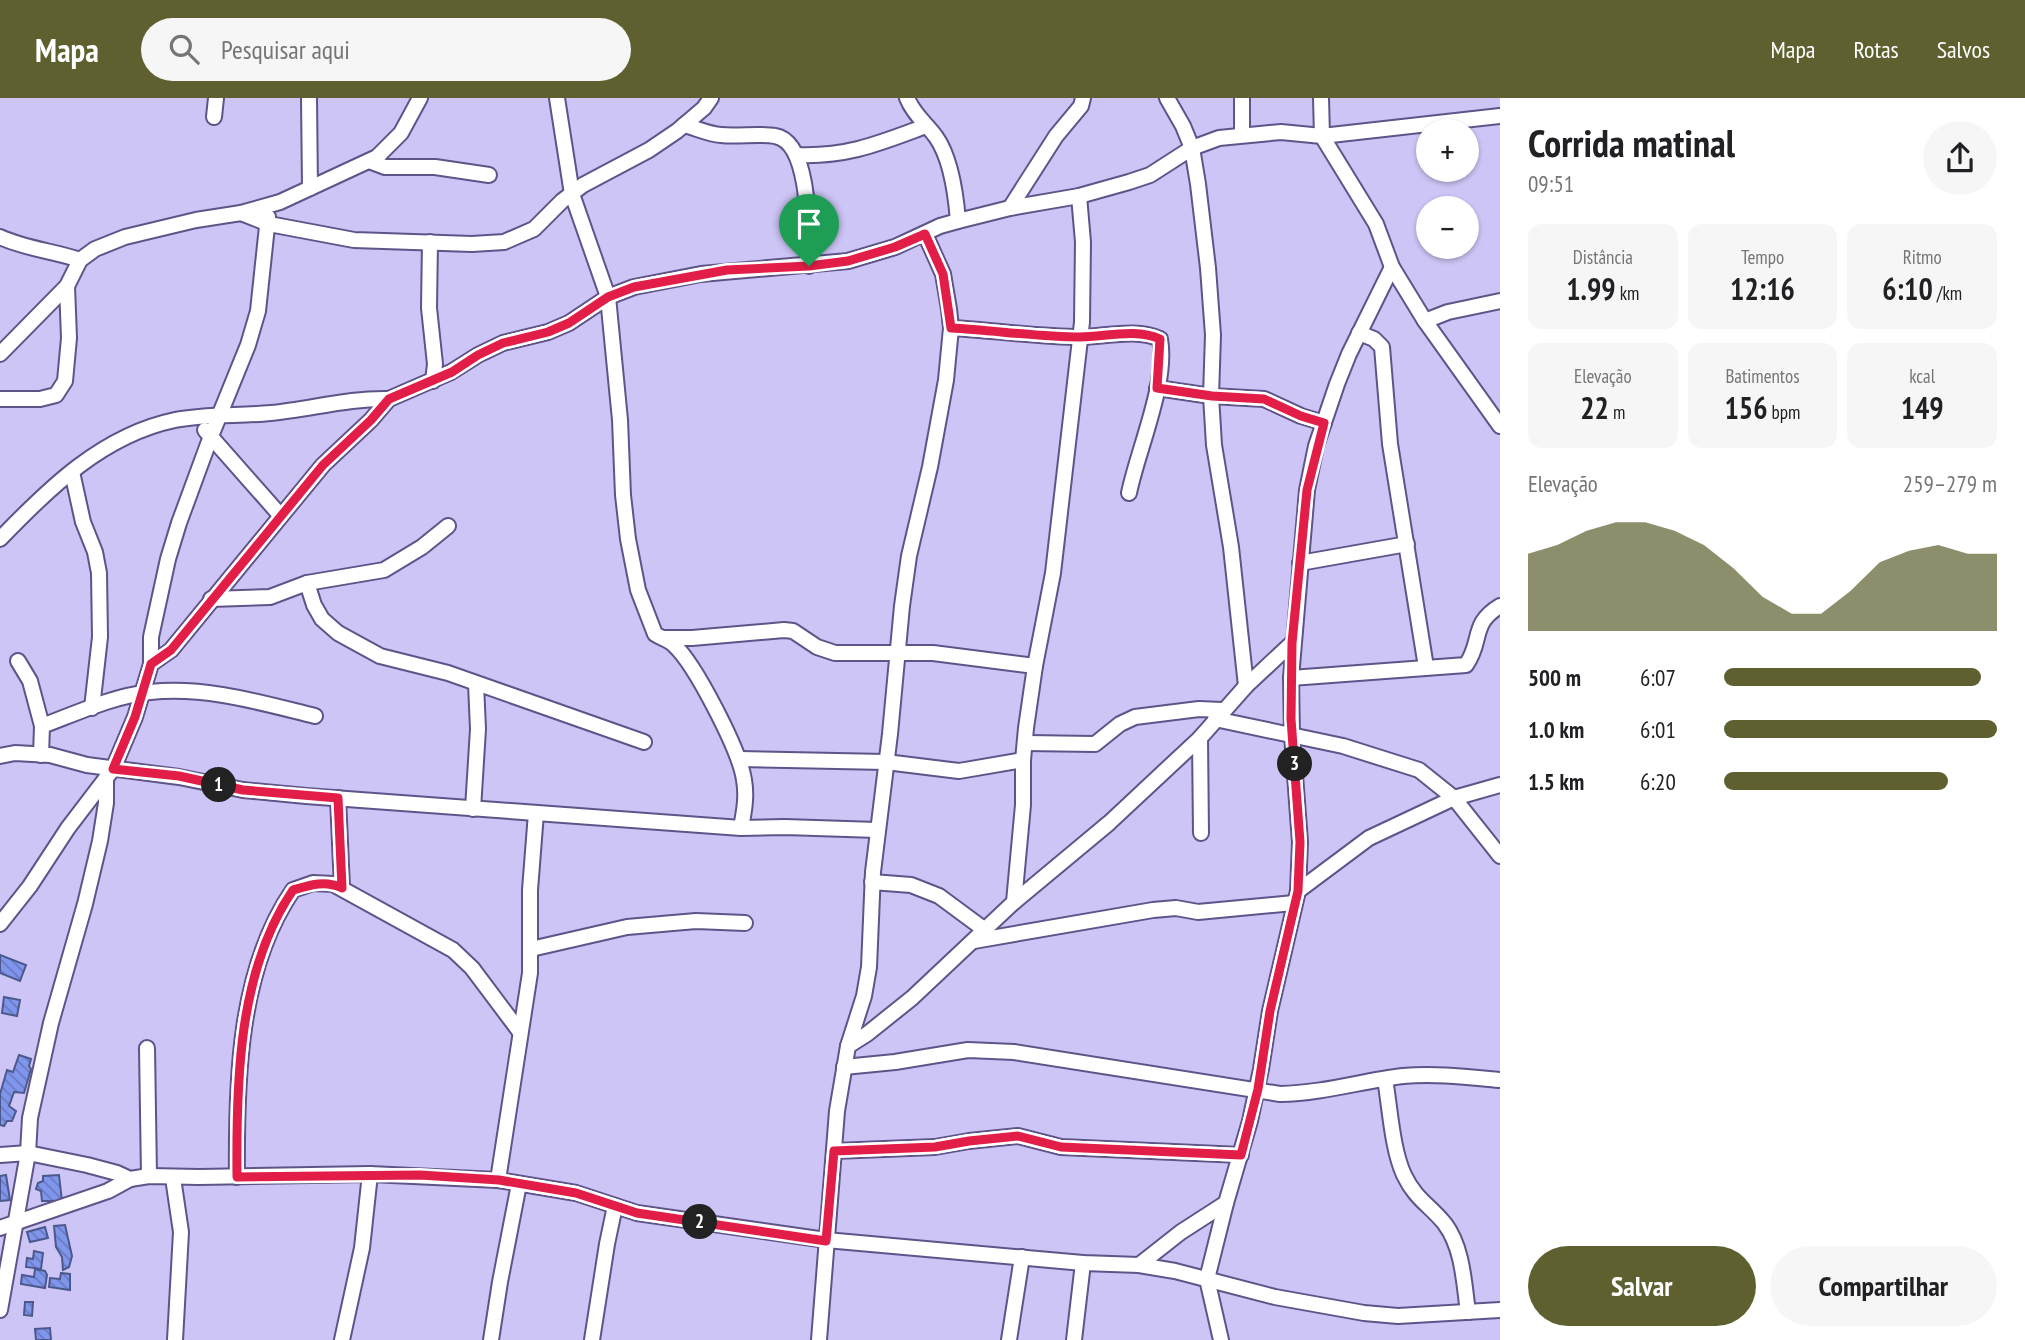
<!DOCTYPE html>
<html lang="pt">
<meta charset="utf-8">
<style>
:root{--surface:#fff;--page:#f6f6f6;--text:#202124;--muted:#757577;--accent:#5e612f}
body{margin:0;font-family:"PT Sans Narrow",sans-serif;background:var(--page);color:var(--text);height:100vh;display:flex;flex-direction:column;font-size:26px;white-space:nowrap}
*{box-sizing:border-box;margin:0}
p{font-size:23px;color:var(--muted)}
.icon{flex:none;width:38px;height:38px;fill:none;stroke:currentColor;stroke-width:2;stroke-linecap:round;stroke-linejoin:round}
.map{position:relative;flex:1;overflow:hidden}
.side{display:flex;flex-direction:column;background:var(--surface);width:525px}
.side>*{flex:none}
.buttons{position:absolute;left:1416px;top:21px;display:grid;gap:14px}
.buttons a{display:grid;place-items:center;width:63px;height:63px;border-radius:50%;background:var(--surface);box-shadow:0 2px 5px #0004;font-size:35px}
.pin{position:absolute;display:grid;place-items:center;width:60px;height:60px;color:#fff;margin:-72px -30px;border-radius:50% 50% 50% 0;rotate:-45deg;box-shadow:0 0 7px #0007}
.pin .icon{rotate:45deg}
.km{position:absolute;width:35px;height:35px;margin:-18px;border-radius:50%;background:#222;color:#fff;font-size:19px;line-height:35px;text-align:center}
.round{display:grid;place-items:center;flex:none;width:74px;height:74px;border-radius:37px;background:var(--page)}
.overview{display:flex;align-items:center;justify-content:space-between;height:119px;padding:0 28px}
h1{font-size:38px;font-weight:800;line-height:52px}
.figures{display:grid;grid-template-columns:repeat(3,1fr);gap:10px;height:119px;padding:7px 28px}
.figures div{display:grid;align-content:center;border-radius:14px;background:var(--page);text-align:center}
.figures b{font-size:30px;font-weight:800}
.figures small{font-size:19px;font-weight:400}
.figures p{font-size:19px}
.chart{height:196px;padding:14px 28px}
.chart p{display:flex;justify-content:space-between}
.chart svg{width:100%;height:126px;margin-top:7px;fill:var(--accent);opacity:.7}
.cta{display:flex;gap:14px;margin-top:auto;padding:14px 28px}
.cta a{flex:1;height:80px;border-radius:42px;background:var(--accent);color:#fff;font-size:28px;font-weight:800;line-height:80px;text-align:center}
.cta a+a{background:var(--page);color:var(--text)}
ul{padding:0 28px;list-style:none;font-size:23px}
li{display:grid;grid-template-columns:112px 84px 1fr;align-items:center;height:52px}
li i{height:18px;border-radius:9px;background:var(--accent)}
header{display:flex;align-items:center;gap:42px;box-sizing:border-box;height:98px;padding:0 35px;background:var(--accent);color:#fff}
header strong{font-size:33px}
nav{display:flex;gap:38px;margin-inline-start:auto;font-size:24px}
.search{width:490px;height:63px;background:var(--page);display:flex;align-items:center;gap:18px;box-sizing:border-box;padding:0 24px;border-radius:38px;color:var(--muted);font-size:26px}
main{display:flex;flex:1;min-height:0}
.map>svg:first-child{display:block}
.building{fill:url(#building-back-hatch);stroke:#4b588b;stroke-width:2}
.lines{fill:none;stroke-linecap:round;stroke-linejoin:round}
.minor-casing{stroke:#5f5489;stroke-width:18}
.minor{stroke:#fff;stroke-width:14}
.route-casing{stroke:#fff;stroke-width:14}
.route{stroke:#e11d48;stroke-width:9}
</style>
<header>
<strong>Mapa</strong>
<div class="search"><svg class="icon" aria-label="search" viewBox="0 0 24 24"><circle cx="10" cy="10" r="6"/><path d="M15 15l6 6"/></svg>Pesquisar aqui</div>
<nav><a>Mapa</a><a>Rotas</a><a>Salvos</a></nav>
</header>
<main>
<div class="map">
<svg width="1500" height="1242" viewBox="0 0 1500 1242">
<defs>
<pattern id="building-back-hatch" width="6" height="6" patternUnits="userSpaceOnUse" patternTransform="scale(1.75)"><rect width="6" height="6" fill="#8096ed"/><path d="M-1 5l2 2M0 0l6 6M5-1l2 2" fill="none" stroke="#697ac1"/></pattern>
</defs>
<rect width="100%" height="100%" fill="#ccc5f5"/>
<g class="building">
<polygon points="0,857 26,867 20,883 0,875"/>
<polygon points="4,899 20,902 17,918 2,915"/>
<polygon points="19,957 31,961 29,968 31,971 24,995 14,994 9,1008 16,1013 12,1023 7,1023 4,1028 0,1027 0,996 7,972 13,974"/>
<polygon points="6,1077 10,1102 0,1103 0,1078"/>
<polygon points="59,1077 62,1103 42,1103 41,1093 36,1091 38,1085 43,1083 43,1078"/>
<polygon points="65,1127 72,1158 69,1169 63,1172 62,1159 56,1149 54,1128"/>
<polygon points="45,1129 48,1140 30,1144 27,1134"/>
<polygon points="34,1153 43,1155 41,1171 26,1169 27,1160 33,1161"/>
<polygon points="35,1171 45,1173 47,1177 45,1190 21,1186 22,1177 34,1179"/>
<polygon points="61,1175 70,1176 70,1192 49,1189 50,1180 60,1181"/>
<polygon points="25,1204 33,1204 32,1218 24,1217"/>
<polygon points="50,1230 51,1242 36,1242 35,1231"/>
</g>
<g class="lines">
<g class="minor-casing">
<g id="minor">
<polyline points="309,0 310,90"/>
<path d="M 557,0 L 572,96 L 608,199 L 620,322 L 623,397 L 628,441 L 638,492 L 655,536 C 661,540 669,542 674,547 C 695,566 740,653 744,682 C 747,698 744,714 741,730"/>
<path d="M 907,0 C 914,17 926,25 936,39 C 951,60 956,98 958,123"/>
<polyline points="1167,0 1183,28 1192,50 1198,86 1208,170 1213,237 1211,298 1214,347 1231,449 1246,588"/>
<polyline points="1242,0 1242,37"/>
<polyline points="1321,0 1322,38 1376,126 1392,169 1425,223 1500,328"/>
<polyline points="214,19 216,0"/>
<path d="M 684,27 C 696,30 708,36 721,37 C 738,39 759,35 775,38 C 812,44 808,140 809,168"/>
<path d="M 797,57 C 848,59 880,45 926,28"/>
<polyline points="369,63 385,69 435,69 489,77"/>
<polyline points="1010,110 1056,38 1081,8 1083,0"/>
<polyline points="241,115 269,126 354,142 472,146 504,144 534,131 562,103 583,87 649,52 677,33 704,10 711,0"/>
<path d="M 0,139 C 26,151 54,153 80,162"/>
<polyline points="430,144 429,210 435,266 433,283"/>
<polyline points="1425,223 1448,214 1500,203"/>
<path d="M 951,230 C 993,232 1037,239 1080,239 C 1105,239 1136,230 1160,241 C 1168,285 1138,351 1129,395"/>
<polyline points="1359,235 1374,241 1382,249 1390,346 1426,569"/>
<polyline points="0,256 67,188 80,162 95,151 125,139 196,122 241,115 280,104 377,59 401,35 420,0"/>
<polyline points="1157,290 1211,298 1264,301 1301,318 1324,325"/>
<polyline points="0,301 40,301 56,297 65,283 69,240 67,188"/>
<polyline points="205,332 280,417"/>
<polyline points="72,374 83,424 95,454 99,475 100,539 92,610"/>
<path d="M 0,441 C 49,390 103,337 175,322 C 206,316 240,318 271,315 C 311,311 349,300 389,301"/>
<polyline points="1300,465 1407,446"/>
<polyline points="307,485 314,507 322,521 338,535 380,558 448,575 644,644"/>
<polyline points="211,501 270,499 307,485 384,472 422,449 448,428"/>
<polyline points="664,540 692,540 784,532 793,533 817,549 835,555 933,555 1035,568"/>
<polyline points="18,563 30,583 42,628 41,657"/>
<polyline points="151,566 151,539 168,461 179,425 211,338 248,247 258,213 268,119"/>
<path d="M 1291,580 L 1466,567 C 1483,543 1470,526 1500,508"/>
<polyline points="1215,621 1343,648 1419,672 1454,700 1500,758"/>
<path d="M 42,628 C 77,615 113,598 150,594 C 206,588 262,605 315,618"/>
<polyline points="1200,640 1201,735"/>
<polyline points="1026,645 1095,646 1120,626 1135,619 1199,611 1222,612"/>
<polyline points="0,658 15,655 50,657 87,667 179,679 243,692 306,698 741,730 785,729 877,732"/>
<polyline points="739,661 886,664 959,673 1023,662"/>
<polyline points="338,700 342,790"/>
<polyline points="473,711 478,631 476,586"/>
<polyline points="872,784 911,787 939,798 985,832"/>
<polyline points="1298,793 1369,740 1454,700 1500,687"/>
<polyline points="1014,804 1023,707 1023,662 1026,630 1035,568 1053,475 1082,224 1083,144 1079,98"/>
<polyline points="0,826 30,788 68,730 113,671 135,619 151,566 171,552 323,367 371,322 389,301 451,274 478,257 503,245 548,234 569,225 608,199 634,189 701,176 848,163 895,149 940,128 958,123 1010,110 1079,98 1129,84 1150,77 1192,50 1219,40 1281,34 1322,38 1500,18"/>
<polyline points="974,843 1153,812 1176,810 1198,814 1294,805"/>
<polyline points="531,851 627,829 696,823 745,825"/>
<polyline points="848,948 867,936 912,900 1014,804 1109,725 1200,640 1246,588 1292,545"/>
<polyline points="147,950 149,1078"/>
<path d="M 844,969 L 895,964 L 968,952 L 1014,954 L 1280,996 C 1324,995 1361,983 1403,978 C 1435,975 1468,979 1500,982"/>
<path d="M 1385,981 C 1390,1010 1392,1051 1404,1077 C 1416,1102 1430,1107 1445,1126 C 1463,1150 1464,1186 1468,1214"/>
<polyline points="834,1053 935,1049 969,1043 1018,1038 1061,1049 1241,1057"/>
<polyline points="0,1057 28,1055 87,1067 117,1075 130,1081 149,1078 199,1079 370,1076 498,1082 576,1095 637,1115 826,1142 1083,1165 1139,1167 1175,1173 1275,1199 1364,1215 1398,1218 1500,1212"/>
<path d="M 237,1079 C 236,985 238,872 293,792 L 313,785 L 333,786 L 453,852 L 472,870 L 520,934"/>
<polyline points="173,1080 181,1134 175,1242"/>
<polyline points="498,1082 530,875 530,792 536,715"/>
<polyline points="0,1130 108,1093 130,1081"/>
<polyline points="1139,1167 1181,1134 1226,1105"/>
<polyline points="0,1212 28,1055 30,1020 51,925 85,806 100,743 106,705 106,680"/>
<polyline points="342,1242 362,1150 370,1076"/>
<polyline points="491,1242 500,1184 519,1086"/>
<polyline points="592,1242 607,1146 615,1108"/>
<polyline points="819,1242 837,1013 848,948 864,898 869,869 873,774 890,636 902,508 909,458 930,369 946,282 951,230 949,211 943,176 925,136"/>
<polyline points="1009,1242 1022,1159"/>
<polyline points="1074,1242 1083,1165"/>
<polyline points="1221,1242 1207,1181 1226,1105 1250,1023 1261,971 1270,913 1298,793 1300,744 1292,637 1291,580 1307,392 1316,348 1337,286 1349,256 1392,169"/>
</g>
</g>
<use href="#minor" class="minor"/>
</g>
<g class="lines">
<g class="route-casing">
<path id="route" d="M 925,136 L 943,176 L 951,230 C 993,232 1037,239 1080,239 C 1105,239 1136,230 1160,241 L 1157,290 L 1212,298 L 1264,301 L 1301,318 L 1324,325 L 1307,392 L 1292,545 L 1291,621 L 1300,744 L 1298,793 L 1270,913 L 1258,991 L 1241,1057 L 1061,1049 L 1018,1038 L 969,1043 L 935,1049 L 834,1053 L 826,1143 L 637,1115 L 576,1095 L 499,1082 L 420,1077 L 237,1079 C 236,985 238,872 293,792 C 310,787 325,782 342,790 L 338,700 L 243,692 L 179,678 L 113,671 L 135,619 L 151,566 L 171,552 L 323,367 L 371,322 L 389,301 L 452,274 L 478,257 L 503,245 L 548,234 L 569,225 L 608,199 L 634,189 L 727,172 L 809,168 L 848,163 L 895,149 Z"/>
</g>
<use href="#route" class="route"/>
</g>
</svg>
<div class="buttons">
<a>+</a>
<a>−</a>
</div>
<div class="pin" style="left:809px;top:168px;background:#1e9e55"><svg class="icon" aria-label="arrive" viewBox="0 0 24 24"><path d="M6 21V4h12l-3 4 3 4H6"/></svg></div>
<b class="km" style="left:219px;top:687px">1</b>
<b class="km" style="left:700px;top:1124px">2</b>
<b class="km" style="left:1295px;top:666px">3</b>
</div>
<section class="side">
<div class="overview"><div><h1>Corrida matinal</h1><p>09:51</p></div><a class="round"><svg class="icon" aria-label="share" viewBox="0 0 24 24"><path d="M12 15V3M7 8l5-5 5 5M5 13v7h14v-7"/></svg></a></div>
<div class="figures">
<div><p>Distância</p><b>1.99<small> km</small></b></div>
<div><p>Tempo</p><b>12:16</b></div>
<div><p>Ritmo</p><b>6:10<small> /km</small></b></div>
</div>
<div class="figures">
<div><p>Elevação</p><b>22<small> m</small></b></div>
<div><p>Batimentos</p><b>156<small> bpm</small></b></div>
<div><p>kcal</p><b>149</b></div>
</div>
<div class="chart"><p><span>Elevação</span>259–279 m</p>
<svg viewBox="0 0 160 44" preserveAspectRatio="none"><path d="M0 44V17L10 14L20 9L30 6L40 6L50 9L60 14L70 22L80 32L90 38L100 38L110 30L120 20L130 16L140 14L150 17L160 17V44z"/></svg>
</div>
<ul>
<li><b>500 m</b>6:07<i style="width:94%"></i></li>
<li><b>1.0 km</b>6:01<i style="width:100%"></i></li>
<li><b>1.5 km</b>6:20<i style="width:82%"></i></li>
</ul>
<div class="cta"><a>Salvar</a><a>Compartilhar</a></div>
</section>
</main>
